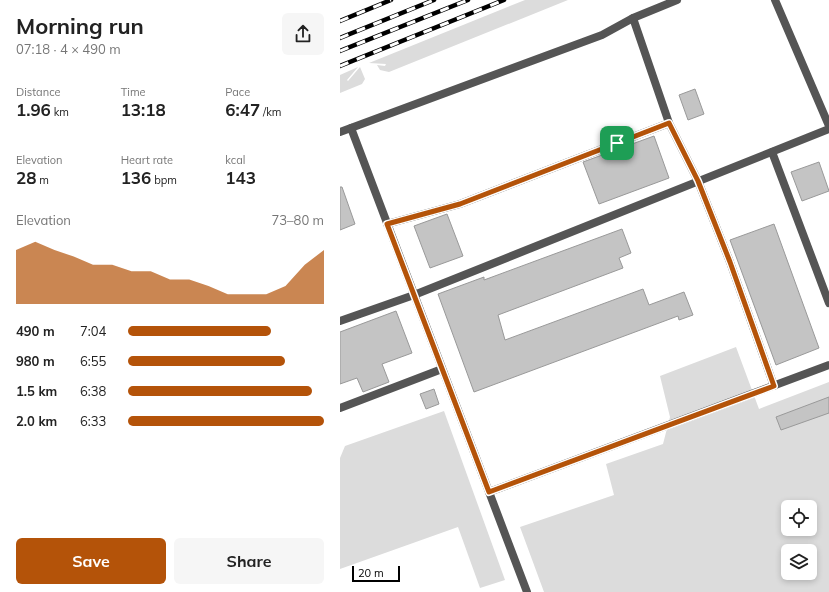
<!DOCTYPE html>
<meta charset="utf-8">
<style>
:root{--surface:#fff;--page:#f6f6f6;--text:#222;--muted:#767676;--accent:#b45309}
body{margin:0;font-family:Mulish,sans-serif;background:var(--page);color:var(--text);height:100vh;display:flex;flex-direction:column;font-size:15px;white-space:nowrap}
*{box-sizing:border-box;margin:0}
p{font-size:13px;color:var(--muted)}
.icon{flex:none;width:22px;height:22px;fill:none;stroke:currentColor;stroke-width:2;stroke-linecap:round;stroke-linejoin:round}
.map{position:relative;flex:1;overflow:hidden}
.details{display:flex;flex-direction:column;background:var(--surface);width:340px}
.details>*{flex:none}
.tools{position:absolute;left:441px;top:500px;display:grid;gap:8px}
.tools a{display:grid;place-items:center;width:36px;height:36px;border-radius:6px;background:var(--surface);box-shadow:0 2px 6px #0003;font-size:20px}
.scale{position:absolute;left:12px;bottom:10px;width:48px;box-sizing:border-box;padding-left:4px;border:2px solid #000;border-top:0;font-size:11px;line-height:14px;white-space:nowrap;color:#000;-webkit-text-stroke:3px #fff;paint-order:stroke}
.pin{position:absolute;display:grid;place-items:center;width:34px;height:34px;color:#fff;margin:-17px;border-radius:8px;box-shadow:0 2px 6px #0006}
.round{display:grid;place-items:center;flex:none;width:42px;height:42px;border-radius:6px;background:var(--page)}
.headline{display:flex;align-items:center;justify-content:space-between;height:68px;padding:0 16px}
h1{font-size:22px;font-weight:700;line-height:30px}
.figures{display:grid;grid-template-columns:repeat(3,1fr);gap:6px;height:68px;padding:4px 16px}
.figures div{display:grid;align-content:center}
.figures b{font-size:17px;font-weight:700}
.figures small{font-size:11px;font-weight:400}
.figures p{font-size:11px}
.chart{height:112px;padding:8px 16px}
.chart p{display:flex;justify-content:space-between}
.chart svg{width:100%;height:72px;margin-top:4px;fill:var(--accent);opacity:.7}
.action{display:flex;gap:8px;margin-top:auto;padding:8px 16px}
.action a{flex:1;height:46px;border-radius:6px;background:var(--accent);color:#fff;font-size:16px;font-weight:700;line-height:46px;text-align:center}
.action a+a{background:var(--page);color:var(--text)}
ul{padding:0 16px;list-style:none;font-size:13px}
li{display:grid;grid-template-columns:64px 48px 1fr;align-items:center;height:30px}
li i{height:10px;border-radius:5px;background:var(--accent)}
main{display:flex;flex:1;min-height:0}
.map>svg:first-child{display:block}
.green{fill:#dcdcdc;fill-rule:evenodd}
.building{fill:#c4c4c4;stroke:#999}
.lines{fill:none;stroke-linecap:round;stroke-linejoin:round}
.lane{stroke:#555;stroke-width:8}
.rail-casing{stroke:#000;stroke-width:4.5}
.rail{stroke:#fff;stroke-width:3;stroke-dasharray:9;stroke-linecap:butt}
.route-casing{stroke:#fff;stroke-width:8}
.route{stroke:#b45309;stroke-width:5}
</style>
<main>
<section class="details">
<div class="headline"><div><h1>Morning run</h1><p>07:18 · 4 × 490 m</p></div><a class="round"><svg class="icon" aria-label="share" viewBox="0 0 24 24"><path d="M12 15V3M7 8l5-5 5 5M5 13v7h14v-7"/></svg></a></div>
<div class="figures">
<div><p>Distance</p><b>1.96<small> km</small></b></div>
<div><p>Time</p><b>13:18</b></div>
<div><p>Pace</p><b>6:47<small> /km</small></b></div>
</div>
<div class="figures">
<div><p>Elevation</p><b>28<small> m</small></b></div>
<div><p>Heart rate</p><b>136<small> bpm</small></b></div>
<div><p>kcal</p><b>143</b></div>
</div>
<div class="chart"><p><span>Elevation</span>73–80 m</p>
<svg viewBox="0 0 160 44" preserveAspectRatio="none"><path d="M0 44V11L10 6L20 11L30 15L40 20L50 20L60 24L70 24L80 29L90 29L100 33L110 38L120 38L130 38L140 33L150 20L160 11V44z"/></svg>
</div>
<ul>
<li><b>490 m</b>7:04<i style="width:73%"></i></li>
<li><b>980 m</b>6:55<i style="width:80%"></i></li>
<li><b>1.5 km</b>6:38<i style="width:94%"></i></li>
<li><b>2.0 km</b>6:33<i style="width:100%"></i></li>
</ul>
<div class="action"><a>Save</a><a>Share</a></div>
</section>
<div class="map">
<svg width="489" height="592" viewBox="0 0 489 592">
<rect width="100%" height="100%" fill="#fff"/>
<g class="green">
<polygon points="185,0 228,0 49,72 40,70 37,65 45,66 46,64 29,63"/>
<polygon points="18,67 7,80 8,81 20,67 25,79 22,84 0,93 0,75"/>
<path d="M 396,347 L 419,409 L 489,382 L 489,592 L 204,592 L 180,527 L 274,495 L 266,464 L 323,444 L 330,417 L 320,376 ZM 448,507 L 470,507 L 470,529 L 448,529 ZM 448,551 L 470,551 L 470,573 L 448,573 Z"/>
<polygon points="104,411 165,580 140,588 118,527 0,569 0,458 5,446"/>
</g>
<g class="building">
<polygon points="355,89 364,114 348,120 339,95"/>
<polygon points="314,136 329,178 259,204 243,162"/>
<polygon points="479,162 489,191 462,201 451,172"/>
<polygon points="0,187 2,187 15,224 0,230"/>
<polygon points="107,214 123,256 90,268 74,226"/>
<polygon points="434,224 479,348 436,365 390,240"/>
<polygon points="282,229 291,253 279,258 283,268 158,315 165,340 303,289 309,305 344,292 353,315 339,320 338,316 134,392 98,294 144,277 144,280"/>
<polygon points="56,311 72,353 42,364 49,382 23,392 17,378 0,384 0,332"/>
<polygon points="94,389 99,404 86,409 80,394"/>
<polygon points="489,397 489,413 441,430 436,417"/>
</g>
<g class="lines">
<g class="lane">
<polyline points="435,0 489,126"/>
<polyline points="293,18 329,123 358,181 390,262 434,386"/>
<polyline points="11,128 187,592"/>
<polyline points="0,132 262,35 293,18 337,0"/>
<polyline points="432,152 489,303"/>
<polyline points="47,224 120,204 329,123"/>
<polyline points="0,321 74,295 489,129"/>
<polyline points="0,408 102,369"/>
<polyline points="149,492 489,365"/>
</g>
<g class="rail-casing">
<g id="rail">
<polyline points="0,21 51,0"/>
<polyline points="0,38 94,0"/>
<polyline points="0,51 128,0"/>
<polyline points="0,66 164,0"/>
</g>
</g>
<use href="#rail" class="rail"/>
</g>
<g class="lines">
<g class="route-casing">
<polygon id="route" points="329,123 358,181 390,262 434,386 149,492 47,224 120,204"/>
</g>
<use href="#route" class="route"/>
</g>
</svg>
<div class="tools">
<a><svg class="icon" aria-label="locate" viewBox="0 0 24 24"><circle cx="12" cy="12" r="6"/><path d="M12 2v4M12 18v4M2 12h4M18 12h4"/></svg></a>
<a><svg class="icon" aria-label="layers" viewBox="0 0 24 24"><path d="M12 4l9 5-9 5-9-5zM3 14l9 5 9-5"/></svg></a>
</div>
<div class="scale">20 m</div>
<div class="pin" style="left:277px;top:143px;background:#1e9e55"><svg class="icon" aria-label="arrive" viewBox="0 0 24 24"><path d="M6 21V4h12l-3 4 3 4H6"/></svg></div>
</div>
</main>
